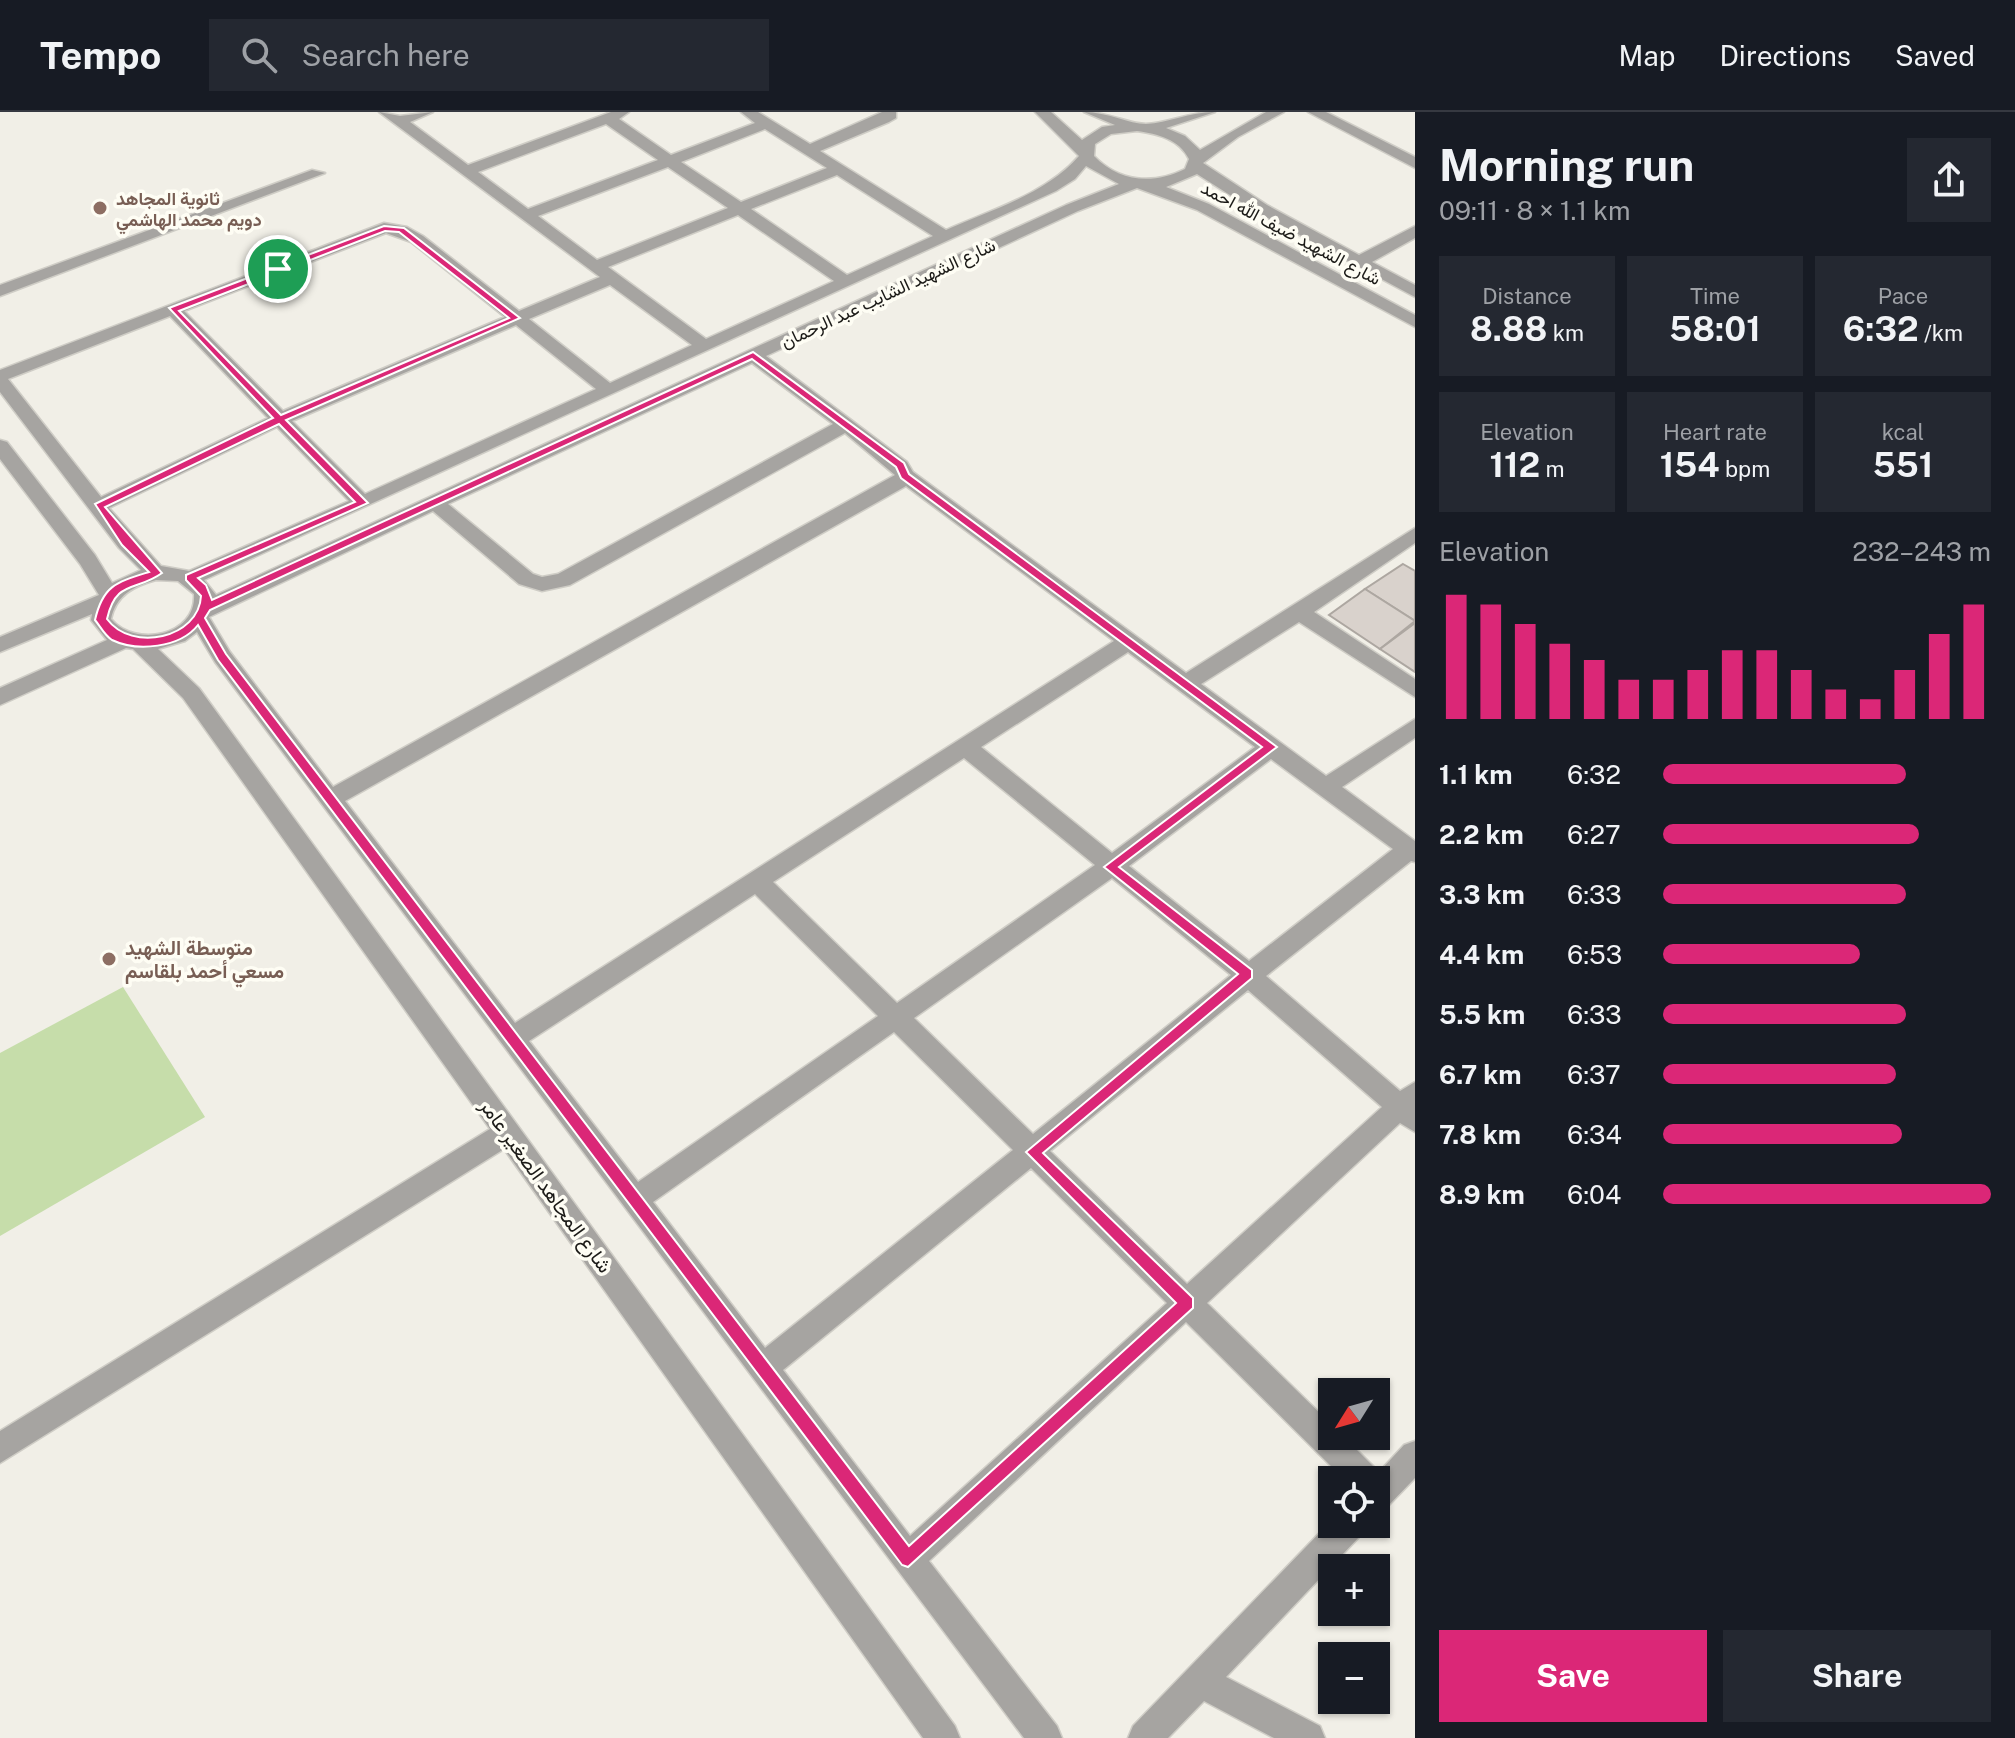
<!DOCTYPE html>
<meta charset="utf-8">
<style>
:root{--surface:#171b24;--page:#242831;--text:#f1f3f6;--muted:#9ea1a6;--line:#363941;--accent:#db2777}
body{margin:0;font-family:"Public Sans",Vazirmatn,sans-serif;background:var(--page);color:var(--text);height:100vh;display:flex;flex-direction:column;font-size:30px;white-space:nowrap}
*{box-sizing:border-box;margin:0}
p{font-size:26px;color:var(--muted)}
.icon{flex:none;width:44px;height:44px;fill:none;stroke:currentColor;stroke-width:2;stroke-linecap:round;stroke-linejoin:round}
.map{position:relative;flex:1;overflow:hidden}
.drawer{display:flex;flex-direction:column;background:var(--surface);width:600px}
.drawer>*{flex:none}
.needle{width:52px;rotate:233deg}
.buttons{position:absolute;left:1318px;top:1266px;display:grid;gap:16px}
.buttons a{display:grid;place-items:center;width:72px;height:72px;border-radius:0px;background:var(--surface);box-shadow:0 2px 6px #0004;font-size:40px}
.pin{position:absolute;display:grid;place-items:center;width:68px;height:68px;color:#fff;margin:-34px;border:4px solid #fff;border-radius:50%;box-shadow:0 2px 8px #0007}
.round{display:grid;place-items:center;flex:none;width:84px;height:84px;border-radius:0px;background:var(--page)}
.overview{display:flex;align-items:center;justify-content:space-between;height:136px;padding:0 24px}
h1{font-size:44px;font-weight:700;line-height:60px}
.metrics{display:grid;grid-template-columns:repeat(3,1fr);gap:12px;height:136px;padding:8px 24px}
.metrics div{display:grid;align-content:center;border-radius:0px;background:var(--page);text-align:center}
.metrics b{font-size:34px;font-weight:700}
.metrics small{font-size:22px;font-weight:400}
.metrics p{font-size:22px}
.chart{height:224px;padding:16px 24px}
.chart p{display:flex;justify-content:space-between}
.chart svg{width:100%;height:144px;margin-top:8px;stroke:var(--accent);stroke-width:6}
.cta{display:flex;gap:16px;margin-top:auto;padding:16px 24px}
.cta a{flex:1;height:92px;border-radius:0px;background:var(--accent);color:#fff;font-size:32px;font-weight:700;line-height:92px;text-align:center}
.cta a+a{background:var(--page);color:var(--text)}
ul{padding:0 24px;list-style:none;font-size:26px}
li{display:grid;grid-template-columns:128px 96px 1fr;align-items:center;height:60px}
li i{height:20px;border-radius:10px;background:var(--accent)}
header{display:flex;align-items:center;gap:48px;box-sizing:border-box;height:112px;padding:0 40px;background:var(--surface);border-bottom:2px solid var(--line)}
header strong{font-size:38px}
nav{display:flex;gap:44px;margin-inline-start:auto;font-size:28px}
.search{width:560px;height:72px;background:var(--page);display:flex;align-items:center;gap:20px;box-sizing:border-box;padding:0 28px;border-radius:0px;color:var(--muted);font-size:30px}
main{display:flex;flex:1;min-height:0}
.map>svg:first-child{display:block}
.green{fill:#c6ddaa}
.building{fill:#d9d2cc;stroke:#ada7a1;stroke-width:2}
.lines{fill:none;stroke-linecap:round;stroke-linejoin:round}
.minor-casing{stroke:#cfcdc6;stroke-width:3}
.minor{fill:#a6a4a1;fill-rule:evenodd}
.route{fill:#db2777;stroke:#fff;stroke-width:2;fill-rule:evenodd}
.education-dot{fill:#8d6e63;stroke:#fefdf4;stroke-width:3}
.labels{text-anchor:middle;dominant-baseline:central;stroke-width:7;stroke-linejoin:round;paint-order:stroke}
.far-education-label{font-size:18px;font-weight:bold;fill:#785e54;stroke:#fefdf4;text-anchor:start}
.far-street-label{font-size:18px;fill:#1b1a17;stroke:#fefdf4}
.education-label{font-size:20px;font-weight:bold;fill:#785e54;stroke:#fefdf4;text-anchor:start}
.street-label{font-size:20px;fill:#1b1a17;stroke:#fefdf4}
</style>
<header>
<strong>Tempo</strong>
<div class="search"><svg class="icon" aria-label="search" viewBox="0 0 24 24"><circle cx="10" cy="10" r="6"/><path d="M15 15l6 6"/></svg>Search here</div>
<nav><a>Map</a><a>Directions</a><a>Saved</a></nav>
</header>
<main>
<div class="map">
<svg width="1415" height="1626" viewBox="0 0 1415 1626">
<rect width="100%" height="100%" fill="#f1efe7"/>
<polygon class="green" points="123,875 205,1005 0,1124 0,941"/>
<g class="building">
<polygon points="1403,452 1415,459 1415,509 1365,477"/>
<polygon points="1365,477 1415,509 1380,537 1329,503"/>
<polygon points="1415,511 1415,560 1380,537"/>
</g>
<g class="lines">
<g class="minor-casing">
<g id="minor">
<path d="M 379,0 L 400,4 L 433,0 L 410,10 L 468,53 L 611,0 L 629,0 L 619,7 L 671,43 L 755,11 L 741,0 L 758,0 L 810,32 L 882,0 L 896,0 L 896,6 L 889,10 L 820,39 L 946,118 C 991,98 1046,82 1079,44 L 1035,0 L 1051,0 L 1082,28 L 1102,15 L 1115,13 L 1084,0 C 1108,0 1129,12 1146,12 C 1168,11 1189,0 1215,0 L 1166,16 L 1185,24 L 1200,38 L 1266,0 L 1284,0 L 1238,25 L 1203,51 L 1267,93 L 1359,143 L 1415,114 L 1415,126 L 1372,150 L 1415,173 L 1415,185 L 1255,99 L 1197,62 L 1166,75 L 1209,92 L 1415,203 L 1415,215 L 1197,98 L 1137,76 L 1078,99 L 766,244 L 907,350 L 913,360 L 1186,561 L 1415,416 L 1415,431 L 1314,500 L 1415,567 L 1415,585 L 1299,510 L 1201,572 L 1326,664 L 1415,607 L 1415,626 L 1342,675 L 1415,729 L 1415,750 L 1411,749 L 1266,864 L 1400,979 L 1415,970 L 1415,1020 L 1400,1011 L 1207,1191 L 1332,1313 L 1332,1324 L 1343,1324 L 1379,1360 L 1404,1333 L 1415,1329 L 1415,1366 L 1387,1395 L 1376,1399 L 1376,1368 L 1345,1368 L 1186,1210 L 929,1449 L 1057,1614 L 1062,1626 L 1024,1626 L 215,550 L 197,520 L 185,529 L 158,537 L 199,576 L 955,1614 L 960,1626 L 923,1626 L 504,1037 L 0,1351 L 0,1319 L 490,1017 L 183,586 L 133,537 L 126,536 L 0,593 L 0,576 L 107,528 L 91,508 L 92,502 L 0,540 L 0,525 L 99,483 L 80,452 L 0,347 L 0,328 L 7,330 L 95,443 L 112,471 L 141,458 L 119,436 L 0,280 L 0,258 L 384,111 L 407,115 L 423,124 L 519,199 L 600,165 ZM 606,12 L 658,48 L 528,97 L 478,60 ZM 765,17 L 827,56 L 741,90 L 681,50 ZM 1137,19 C 1158,22 1179,27 1189,47 L 1185,57 C 1153,73 1119,70 1094,44 L 1095,32 L 1111,22 ZM 1086,54 L 1119,72 L 1066,93 L 216,483 L 204,468 L 1056,79 L 1075,67 ZM 668,55 L 728,96 L 597,148 L 538,104 ZM 837,63 L 933,124 L 847,163 L 751,97 ZM 738,103 L 834,169 L 706,227 L 608,155 ZM 386,121 L 411,130 L 505,205 L 283,299 L 184,199 ZM 610,173 L 692,233 L 610,271 L 529,207 ZM 170,204 L 268,306 L 101,385 L 8,267 ZM 516,213 L 596,277 L 365,382 L 292,309 ZM 752,251 L 833,312 L 558,462 L 542,465 L 533,462 L 448,392 ZM 277,315 L 349,389 L 189,459 L 161,454 L 109,396 ZM 845,321 L 895,363 L 333,675 L 230,540 L 209,505 L 433,399 L 519,472 L 542,479 L 570,473 ZM 906,374 L 1114,529 L 515,911 L 345,689 ZM 156,468 L 178,469 L 194,482 C 197,524 135,536 111,507 C 116,483 134,474 156,468 ZM 1128,540 L 1255,635 L 1112,741 L 981,635 ZM 964,646 L 1095,753 L 897,891 L 773,770 ZM 1271,647 L 1393,737 L 1249,849 L 1129,754 ZM 1112,766 L 1231,863 L 1033,1022 L 914,906 ZM 755,782 L 878,904 L 638,1070 L 529,929 ZM 1248,878 L 1382,995 L 1187,1172 L 1050,1039 ZM 894,920 L 1013,1038 L 765,1236 L 653,1090 ZM 1031,1056 L 1167,1191 L 910,1424 L 783,1258 Z"/>
<polygon points="1308,0 1326,0 1415,45 1415,56"/>
<polygon points="312,58 325,61 0,184 0,173"/>
<polygon points="1332,1408 1332,1412 1365,1412 1361,1423 1226,1565 1320,1614 1325,1626 1274,1626 1204,1589 1168,1626 1128,1626 1133,1614"/>
</g>
</g>
<use href="#minor" class="minor"/>
</g>
<path class="route" d="M 384,114 L 404,116 L 520,206 L 286,308 L 368,391 L 198,466 L 206,473 L 212,488 L 753,240 L 904,351 L 909,362 L 1277,635 L 1119,755 L 1252,858 L 1252,866 L 1043,1041 L 1193,1186 L 1193,1196 L 908,1455 L 902,1453 L 218,548 L 198,513 C 180,536 137,540 112,528 C 105,524 100,514 95,508 C 103,473 117,470 149,460 L 122,433 L 95,392 L 273,306 L 169,196 ZM 385,119 L 399,120 L 509,206 L 281,303 L 179,199 ZM 752,247 L 896,355 L 901,366 L 1262,635 L 1104,755 L 1238,862 L 1026,1040 L 1176,1191 L 909,1434 L 226,542 L 205,506 L 210,498 ZM 279,312 L 355,390 L 186,463 L 186,468 L 201,484 C 199,526 132,541 107,507 C 116,467 136,480 162,461 L 105,395 Z"/>
<g class="education-dot">
<circle cx="100" cy="96" r="8"/>
<circle cx="109" cy="847" r="8"/>
</g>
<g class="labels">
<g class="far-education-label">
<text x="116" y="86">ثانوية المجاهد<tspan x="116" dy="21">دويم محمد الهاشمي</tspan></text>
</g>
<g class="far-street-label">
<text transform="translate(1291 121) rotate(28)">شارع الشهيد ضيف الله احمد</text>
<text transform="translate(888 181) rotate(-25)">شارع الشهيد الشايب عبد الرحمان</text>
</g>
<g class="education-label">
<text x="125" y="836">متوسطة الشهيد<tspan x="125" dy="23">مسعي أحمد بلقاسم</tspan></text>
</g>
<g class="street-label">
<text transform="translate(546 1074) rotate(54)">شارع المجاهد الصغير عامر</text>
</g>
</g>
</svg>
<div class="buttons">
<a><svg class="needle" viewBox="-14 -14 28 28"><path d="M0-13l5 13h-10z" fill="#e53935"/><path d="M0 13l5-13h-10z" fill="#9ea1a6"/></svg></a>
<a><svg class="icon" aria-label="locate" viewBox="0 0 24 24"><circle cx="12" cy="12" r="6"/><path d="M12 2v4M12 18v4M2 12h4M18 12h4"/></svg></a>
<a>+</a>
<a>−</a>
</div>
<div class="pin" style="left:278px;top:157px;background:#1e9e55"><svg class="icon" aria-label="arrive" viewBox="0 0 24 24"><path d="M6 21V4h12l-3 4 3 4H6"/></svg></div>
</div>
<section class="drawer">
<div class="overview"><div><h1>Morning run</h1><p>09:11 · 8 × 1.1 km</p></div><a class="round"><svg class="icon" aria-label="share" viewBox="0 0 24 24"><path d="M12 15V3M7 8l5-5 5 5M5 13v7h14v-7"/></svg></a></div>
<div class="metrics">
<div><p>Distance</p><b>8.88<small> km</small></b></div>
<div><p>Time</p><b>58:01</b></div>
<div><p>Pace</p><b>6:32<small> /km</small></b></div>
</div>
<div class="metrics">
<div><p>Elevation</p><b>112<small> m</small></b></div>
<div><p>Heart rate</p><b>154<small> bpm</small></b></div>
<div><p>kcal</p><b>551</b></div>
</div>
<div class="chart"><p><span>Elevation</span>232–243 m</p>
<svg viewBox="0 0 160 44" preserveAspectRatio="none"><path d="M5 44V6M15 44V9M25 44V15M35 44V21M45 44V26M55 44V32M65 44V32M75 44V29M85 44V23M95 44V23M105 44V29M115 44V35M125 44V38M135 44V29M145 44V18M155 44V9"/></svg>
</div>
<ul>
<li><b>1.1 km</b>6:32<i style="width:74%"></i></li>
<li><b>2.2 km</b>6:27<i style="width:78%"></i></li>
<li><b>3.3 km</b>6:33<i style="width:74%"></i></li>
<li><b>4.4 km</b>6:53<i style="width:60%"></i></li>
<li><b>5.5 km</b>6:33<i style="width:74%"></i></li>
<li><b>6.7 km</b>6:37<i style="width:71%"></i></li>
<li><b>7.8 km</b>6:34<i style="width:73%"></i></li>
<li><b>8.9 km</b>6:04<i style="width:100%"></i></li>
</ul>
<div class="cta"><a>Save</a><a>Share</a></div>
</section>
</main>
